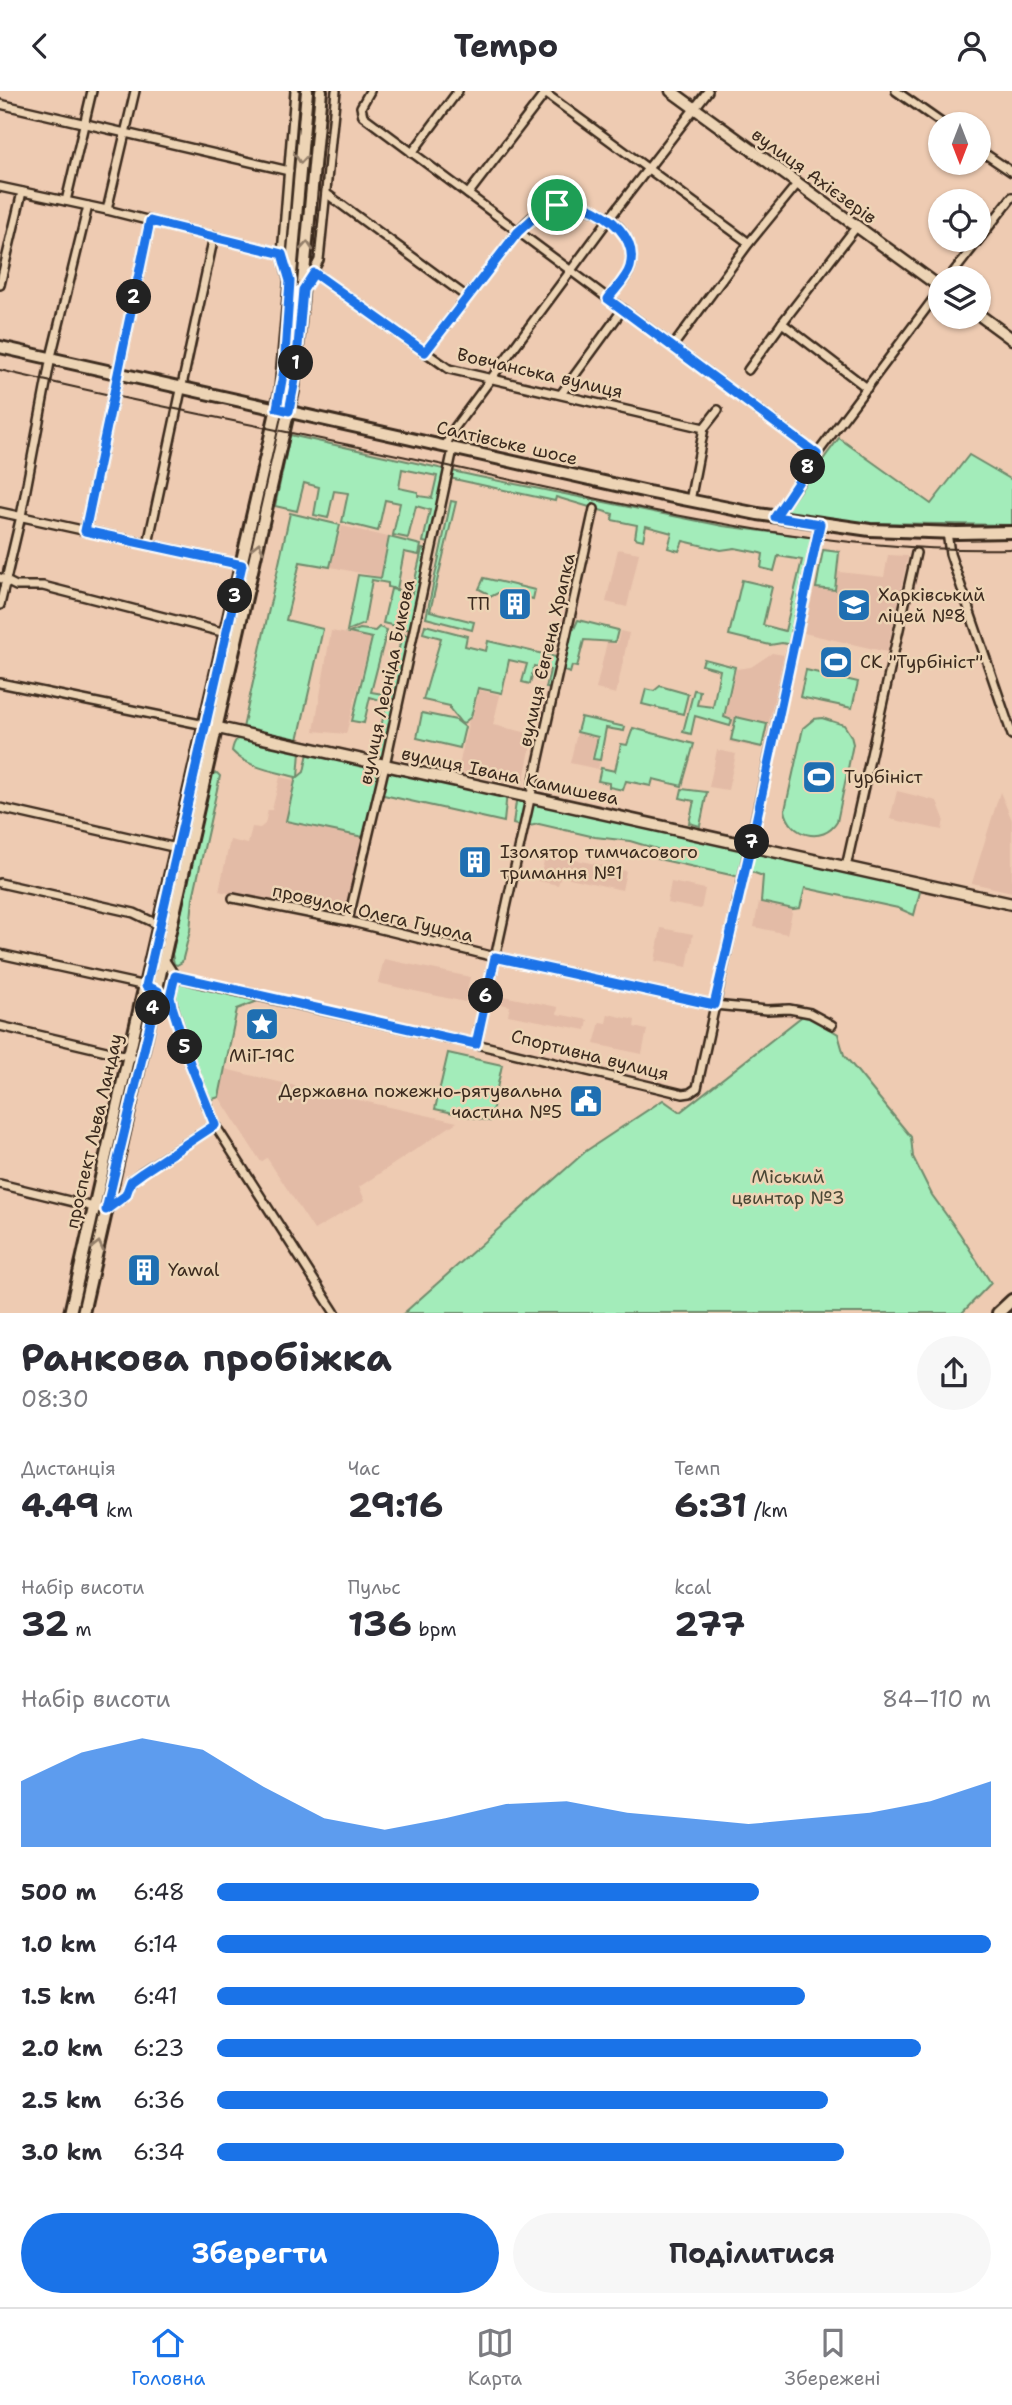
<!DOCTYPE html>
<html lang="uk">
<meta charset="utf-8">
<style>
:root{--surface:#fff;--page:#f7f7f7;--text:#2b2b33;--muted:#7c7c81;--line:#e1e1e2;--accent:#1a73e8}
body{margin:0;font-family:"Shantell Sans",sans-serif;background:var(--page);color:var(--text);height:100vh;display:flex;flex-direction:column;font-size:26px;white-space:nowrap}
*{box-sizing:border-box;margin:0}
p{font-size:23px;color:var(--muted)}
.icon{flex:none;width:38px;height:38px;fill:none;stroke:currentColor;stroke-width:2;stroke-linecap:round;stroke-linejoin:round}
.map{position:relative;height:1222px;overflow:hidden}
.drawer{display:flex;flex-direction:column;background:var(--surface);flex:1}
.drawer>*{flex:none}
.needle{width:46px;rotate:180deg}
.controls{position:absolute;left:928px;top:21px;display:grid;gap:14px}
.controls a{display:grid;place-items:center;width:63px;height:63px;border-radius:50%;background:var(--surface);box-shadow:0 2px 5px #0004;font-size:35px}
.pin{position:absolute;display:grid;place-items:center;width:60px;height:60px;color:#fff;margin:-30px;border:4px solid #fff;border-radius:50%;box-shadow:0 2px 7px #0007}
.km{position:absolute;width:35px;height:35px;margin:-18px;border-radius:50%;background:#222;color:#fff;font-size:19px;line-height:35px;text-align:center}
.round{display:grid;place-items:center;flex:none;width:74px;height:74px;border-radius:37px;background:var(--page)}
.head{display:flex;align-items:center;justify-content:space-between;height:119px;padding:0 21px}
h1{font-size:38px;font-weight:700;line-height:52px}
.stats{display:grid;grid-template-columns:repeat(3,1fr);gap:10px;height:119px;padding:7px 21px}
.stats div{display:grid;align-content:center}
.stats b{font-size:35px;font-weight:700}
.stats small{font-size:19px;font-weight:400}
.stats p{font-size:19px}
.chart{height:196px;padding:14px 21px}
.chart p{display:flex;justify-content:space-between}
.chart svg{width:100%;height:126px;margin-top:7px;fill:var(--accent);opacity:.7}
.button{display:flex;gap:14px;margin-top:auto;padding:14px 21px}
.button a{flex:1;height:80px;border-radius:42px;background:var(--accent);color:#fff;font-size:28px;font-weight:700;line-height:80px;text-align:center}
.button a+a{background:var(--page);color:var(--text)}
ul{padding:0 21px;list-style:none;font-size:23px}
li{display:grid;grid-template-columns:112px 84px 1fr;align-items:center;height:52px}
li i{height:18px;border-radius:9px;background:var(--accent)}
header{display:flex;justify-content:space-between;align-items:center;height:91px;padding:0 21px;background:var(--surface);font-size:32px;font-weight:700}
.tab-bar{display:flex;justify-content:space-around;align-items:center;height:98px;border-top:2px solid var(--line);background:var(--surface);font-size:19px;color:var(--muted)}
.tab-bar a{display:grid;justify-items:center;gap:4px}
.tab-bar .active{color:var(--accent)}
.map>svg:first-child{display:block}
.built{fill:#e3bba6}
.green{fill:#a3ecba;stroke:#6f8b6c;stroke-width:2;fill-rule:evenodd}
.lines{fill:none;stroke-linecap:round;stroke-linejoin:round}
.street-casing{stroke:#3b2a1e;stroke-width:12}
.secondary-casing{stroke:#3b2a1e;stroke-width:15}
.primary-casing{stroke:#3b2a1e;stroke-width:16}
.street{stroke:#edd4b5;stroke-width:7}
.secondary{stroke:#edd4b5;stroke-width:10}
.primary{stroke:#edd4b5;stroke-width:10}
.tram{stroke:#3b2a1e;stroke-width:2}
.oneway{stroke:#947f6a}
.route-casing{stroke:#fff;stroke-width:14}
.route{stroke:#1a73e8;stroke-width:9}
.labels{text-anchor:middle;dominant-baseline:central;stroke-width:5;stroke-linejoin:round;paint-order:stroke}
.street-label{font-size:18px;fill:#3b2a1e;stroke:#edd4b5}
.poi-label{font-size:18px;fill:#3b2a1e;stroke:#edd4b5;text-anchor:start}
.park-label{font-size:18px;fill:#4b4735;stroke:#edd4b5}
</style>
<header><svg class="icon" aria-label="back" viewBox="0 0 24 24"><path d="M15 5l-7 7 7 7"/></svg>Tempo<svg class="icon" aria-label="person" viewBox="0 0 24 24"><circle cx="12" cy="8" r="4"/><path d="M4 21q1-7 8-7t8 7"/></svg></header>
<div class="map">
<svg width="1012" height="1222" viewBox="0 0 1012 1222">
<rect width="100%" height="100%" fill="#eecbb2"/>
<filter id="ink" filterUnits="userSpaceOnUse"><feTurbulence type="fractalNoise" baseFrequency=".0143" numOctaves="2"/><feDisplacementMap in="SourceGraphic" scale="14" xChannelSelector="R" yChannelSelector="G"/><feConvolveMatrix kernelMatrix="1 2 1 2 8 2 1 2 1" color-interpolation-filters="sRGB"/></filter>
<g filter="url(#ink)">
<g class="built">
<polygon points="342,435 388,446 380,486 331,476"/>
<polygon points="823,457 841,459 839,481 884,486 888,464 908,465 887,561 804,542"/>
<polygon points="618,458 639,462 627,516 606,511"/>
<polygon points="331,540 371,547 346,643 314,640"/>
<polygon points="620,540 629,542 616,603 596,598 607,551 617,553"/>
<polygon points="772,562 784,564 763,658 729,651 734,628 725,626 736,578 751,576"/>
<polygon points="479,599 500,604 493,634 533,643 523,694 458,680 469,628 472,628"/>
<polygon points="577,642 597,647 591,668 600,671 598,678 570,672"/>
<polygon points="717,659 736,663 728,699 709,696"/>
<polygon points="280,686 374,706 345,827 219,800 230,749 248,753 252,736 260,737 265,733 268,719 272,719"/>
<polygon points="897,700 937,710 944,728 942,739 890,728"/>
<polygon points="1000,701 1012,729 1012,801 972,792"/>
<polygon points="546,762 626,780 622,799 561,785 558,794 539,790"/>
<polygon points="671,791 705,798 701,818 667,812"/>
<polygon points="759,811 793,818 787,843 754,836"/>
<polygon points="661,837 693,843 687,876 655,870"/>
<polygon points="384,868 470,886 465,911 378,892"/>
<polygon points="493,903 558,916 557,923 588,929 586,939 508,924 510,915 492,911"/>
<polygon points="608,923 635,929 634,936 647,939 642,963 594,953 600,931 606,932"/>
<polygon points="225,978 291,994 457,1031 359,1096 365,1109 314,1139 267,1067 261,1071 219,1006"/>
</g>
<g class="green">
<polygon points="313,0 316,0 289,296 286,296"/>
<path d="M 290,344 L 475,385 L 723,435 L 816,447 L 792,554 L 782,552 L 770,554 L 729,544 L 742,489 L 772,496 L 763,534 L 785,540 L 802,469 L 778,465 L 774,480 L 761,477 L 763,463 L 760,462 L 735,457 L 721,459 L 683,450 L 679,460 L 668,457 L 672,442 L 646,435 L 643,449 L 635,447 L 637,434 L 612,429 L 613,423 L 556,406 L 555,410 L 445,386 L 429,452 L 423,451 L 430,419 L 416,415 L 408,447 L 393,444 L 400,412 L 385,409 L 378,440 L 342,431 L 348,402 L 334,400 L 328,427 L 314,424 L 319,396 L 304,392 L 297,420 L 275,415 ZM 402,378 L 437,385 L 432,407 L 418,405 L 418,401 L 399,397 Z"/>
<polygon points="839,347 931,413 969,364 1012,389 1012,434 871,432 821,427 785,420"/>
<polygon points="451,410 456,411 430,520 474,531 472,539 426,527"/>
<polygon points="290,422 340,434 330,476 300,471 286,529 323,538 298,649 243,637"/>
<polygon points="389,446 421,454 419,464 404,461 397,498 388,496 388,492 372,489 364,533 347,540 358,484 381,487"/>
<polygon points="422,458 428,459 411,539 383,532 391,498 412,502"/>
<polygon points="823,459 839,461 835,499 816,497"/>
<polygon points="484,487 535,499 533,508 502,500 486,508 487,502 479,498"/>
<polygon points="578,529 618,539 615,551 584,549 577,576 572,575 570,582 561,579 571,539 574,538"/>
<polygon points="425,534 467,545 465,555 486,560 488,550 560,567 552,598 546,597 550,579 534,575 530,593 522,591 527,573 509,569 502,602 478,597 471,626 462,633 450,618 450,615 423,609 441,547 423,542"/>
<polygon points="379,536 387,539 371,601 389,604 402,543 410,545 384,666 374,664 387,611 370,606 364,632 352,630 372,547 349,542 360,538 375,540"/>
<polygon points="704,568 735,576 724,626 732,629 730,635 695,625 691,643 683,641 694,599 700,600 697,614 713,616 720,579 702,574"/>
<polygon points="806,579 858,591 852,617 800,606"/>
<polygon points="660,595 688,603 683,623 642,613 646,598 654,600"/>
<polygon points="422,622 456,629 465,636 460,657 417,647"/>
<polygon points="581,626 625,636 624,640 606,637 600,669 593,668 598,646 577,641"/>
<polygon points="736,626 767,633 762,656 731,649"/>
<path d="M 822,627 L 844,634 L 851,645 L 853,653 L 837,731 C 823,754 789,745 785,719 L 803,637 L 814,628 Z"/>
<polygon points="633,637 694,653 682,695 653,688 651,695 626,690 623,699 609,696 609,692 598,690 601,677 615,680 621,653 627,654"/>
<path d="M 247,643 L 296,654 L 300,661 L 298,686 L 304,681 L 309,657 L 507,701 L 504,731 L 379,703 L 368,747 L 286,730 L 296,686 C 274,680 248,677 232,660 C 234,649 237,647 247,643 Z"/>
<polygon points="217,682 220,685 193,807 190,840 182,871 177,874 174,873 172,863 212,683"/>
<polygon points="682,698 707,701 700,735 689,732 694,710 680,707"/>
<polygon points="521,704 742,756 746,761 740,786 658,768 660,759 630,750 595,746 539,733 524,736 513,733 516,711"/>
<polygon points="755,755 922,793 914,824 898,817 805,797 800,817 793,818 761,811 763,785 749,780"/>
<polygon points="183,890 256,907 258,910 237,918 219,1006 210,1009 185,945 175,903 176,897"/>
<polygon points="805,923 838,943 844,964 911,1046 913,1066 932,1104 960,1143 991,1192 962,1222 404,1222 586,1060 663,1009 680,1021"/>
<polygon points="448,962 502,974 490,1030 435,1018"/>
</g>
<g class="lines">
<g class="street-casing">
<g id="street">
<polyline points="370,0 361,16 363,25 817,363"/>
<polyline points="896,0 943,33"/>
<polyline points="545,2 749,152"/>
<polyline points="0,13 289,80"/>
<polyline points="978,58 1012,81"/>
<polyline points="412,62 458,0"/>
<polyline points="0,96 107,119 282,163"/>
<polyline points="327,103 467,206"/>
<polyline points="468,103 546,1"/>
<polyline points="66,110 92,0"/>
<polyline points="107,119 135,0"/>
<polyline points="314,182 449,278 704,337"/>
<polyline points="288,187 282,163 295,0"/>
<polyline points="949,187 1012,106"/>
<polyline points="0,194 22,101"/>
<polyline points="304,198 319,169 336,0"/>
<polyline points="782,232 867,297"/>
<polyline points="673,255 749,152 798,92"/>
<path d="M 425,261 C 449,230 473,198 498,167 C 510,152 523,130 541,120 C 575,101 636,128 631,172 C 630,185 616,197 608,207"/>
<polyline points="748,279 782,232 857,135"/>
<polyline points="561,303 623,218"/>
<polyline points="445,356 453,339 609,128 708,0"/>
<polyline points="690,410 704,337 718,319"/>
<polyline points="0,421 242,474"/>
<polyline points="775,426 817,363 940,199"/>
<polyline points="85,440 150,130"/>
<polyline points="947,441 950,463 1012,644"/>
<polyline points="148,453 214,145"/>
<polyline points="0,487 16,495 43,495 226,542"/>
<polyline points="0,514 21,425 51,266 88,115"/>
<polyline points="0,592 205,634"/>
<polyline points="0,717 177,757"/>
<polyline points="846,776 916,462"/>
<polyline points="0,792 134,822 159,834"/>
<polyline points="233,807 348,830 495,866 714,914 767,919 789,918 810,922 832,934"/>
<polyline points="348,830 385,674 453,358"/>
<polyline points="0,863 146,895 170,906 190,972 215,1034 335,1222"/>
<polyline points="164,868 175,885 204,893 476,953 683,1003 690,1002 697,997 820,433"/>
<polyline points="170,906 175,885"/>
<polyline points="0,935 132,966"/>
<polyline points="476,953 594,418"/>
<polyline points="0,1093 106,1119 126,1104 131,1090 142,1081 215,1034"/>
</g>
</g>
<g class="secondary-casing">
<g id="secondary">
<polyline points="671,0 940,196"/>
<polyline points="978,223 1012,248"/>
<polyline points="209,635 1012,813"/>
</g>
</g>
<g class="primary-casing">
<g id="primary">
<polyline points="0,256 648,401 758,423 870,439 957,442 1012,441"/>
<polyline points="70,1222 281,299 307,0"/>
<polyline points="83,1222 293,300 321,0"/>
<polyline points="998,1222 1012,1209"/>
</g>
</g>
<use href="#street" class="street"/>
<use href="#secondary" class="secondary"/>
<use href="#primary" class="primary"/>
<g class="tram">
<path d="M 0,279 C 145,314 293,341 439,373 C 627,414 818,463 1012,458"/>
<polyline points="1011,1222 1012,1221"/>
</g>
</g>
<defs><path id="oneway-chevron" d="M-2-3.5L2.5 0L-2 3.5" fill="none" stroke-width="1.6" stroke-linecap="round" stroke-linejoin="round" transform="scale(1.75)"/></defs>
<g class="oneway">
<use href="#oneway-chevron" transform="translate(301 68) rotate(95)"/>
<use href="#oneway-chevron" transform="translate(307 155) rotate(-85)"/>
<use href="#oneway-chevron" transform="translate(258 456) rotate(-77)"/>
<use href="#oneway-chevron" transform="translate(98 1155) rotate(-77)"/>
</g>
</g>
<g class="lines" filter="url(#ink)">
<g class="route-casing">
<path id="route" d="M 557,114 C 566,114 577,112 585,115 C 609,124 638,147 630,176 C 627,187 615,198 608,208 L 817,363 L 775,426 L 820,433 L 751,754 L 714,914 L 495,866 L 476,953 L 175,885 L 170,906 L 172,915 L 190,972 L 215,1034 L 142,1082 L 131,1090 L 126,1104 L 106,1119 L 158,900 L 146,895 L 242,474 L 85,440 L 150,130 L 282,163 L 290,190 L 284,278 L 277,317 L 289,320 L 295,289 L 303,199 L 314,182 L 425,261 L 518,141 L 540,121 Z"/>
</g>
<use href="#route" class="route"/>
</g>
<defs>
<g id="building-square" transform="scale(1.75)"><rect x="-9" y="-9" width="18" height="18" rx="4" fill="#1f6fb2" stroke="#edd4b5"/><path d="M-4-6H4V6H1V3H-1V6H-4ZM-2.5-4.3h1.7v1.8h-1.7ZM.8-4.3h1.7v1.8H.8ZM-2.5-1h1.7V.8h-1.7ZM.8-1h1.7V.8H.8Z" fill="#fff"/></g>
<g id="school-square" transform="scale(1.75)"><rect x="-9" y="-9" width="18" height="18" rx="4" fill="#1f6fb2" stroke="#edd4b5"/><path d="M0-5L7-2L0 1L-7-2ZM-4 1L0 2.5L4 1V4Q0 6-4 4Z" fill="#fff"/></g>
<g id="stadium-square" transform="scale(1.75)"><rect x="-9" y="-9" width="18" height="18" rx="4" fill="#1f6fb2" stroke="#edd4b5"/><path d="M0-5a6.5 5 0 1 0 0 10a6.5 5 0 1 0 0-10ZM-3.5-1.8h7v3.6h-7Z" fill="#fff"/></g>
<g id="sight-square" transform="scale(1.75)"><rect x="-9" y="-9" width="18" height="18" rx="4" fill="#1f6fb2" stroke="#edd4b5"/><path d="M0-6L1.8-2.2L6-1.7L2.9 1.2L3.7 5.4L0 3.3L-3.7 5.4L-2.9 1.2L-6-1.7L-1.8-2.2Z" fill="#fff"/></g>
<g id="civic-square" transform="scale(1.75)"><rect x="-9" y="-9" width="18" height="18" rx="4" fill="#1f6fb2" stroke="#edd4b5"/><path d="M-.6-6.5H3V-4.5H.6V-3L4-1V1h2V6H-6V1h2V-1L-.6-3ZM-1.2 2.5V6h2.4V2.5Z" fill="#fff"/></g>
</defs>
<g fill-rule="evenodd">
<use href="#building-square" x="515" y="513"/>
<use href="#school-square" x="854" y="514"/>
<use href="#stadium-square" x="836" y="571"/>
<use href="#stadium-square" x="819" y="686"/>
<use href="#building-square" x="475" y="771"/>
<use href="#sight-square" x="262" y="933"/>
<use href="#civic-square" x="586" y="1010"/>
<use href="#building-square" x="144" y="1179"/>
</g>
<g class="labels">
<g class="street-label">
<text transform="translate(814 85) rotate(36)">вулиця Ахієзерів</text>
<text transform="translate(540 282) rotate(13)">Вовчанська вулиця</text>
<text transform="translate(507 352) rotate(13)">Салтівське шосе</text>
<text transform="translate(547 559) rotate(-77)">вулиця Євгена Храпка</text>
<text transform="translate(387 591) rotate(-78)">вулиця Леоніда Бикова</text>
<text transform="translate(510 685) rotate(12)">вулиця Івана Камишева</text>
<text transform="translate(373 822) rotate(13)">провулок Олега Гуцола</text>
<text transform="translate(590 964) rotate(14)">Спортивна вулиця</text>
<text transform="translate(94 1040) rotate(-77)">проспект Льва Ландау</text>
</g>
<g class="poi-label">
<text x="878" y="504">Харківський<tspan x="878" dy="21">ліцей №8</tspan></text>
<text x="490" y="513" text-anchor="end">ТП</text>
<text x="860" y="571">СК "Турбініст"</text>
<text x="844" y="686">Турбініст</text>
<text x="500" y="761">Ізолятор тимчасового<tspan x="500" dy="21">тримання №1</tspan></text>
<text x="262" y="965" text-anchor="middle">МіГ-19С</text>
<text x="562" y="1000" text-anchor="end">Державна пожежно-рятувальна<tspan x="562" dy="21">частина №5</tspan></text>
<text x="168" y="1179">Yawal</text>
</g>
<g class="park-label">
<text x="788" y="1086">Міський<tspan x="788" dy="21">цвинтар №3</tspan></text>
</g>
</g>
</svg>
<div class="controls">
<a><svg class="needle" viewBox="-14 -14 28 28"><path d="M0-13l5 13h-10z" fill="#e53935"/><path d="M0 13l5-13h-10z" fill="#7c7c81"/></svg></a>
<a><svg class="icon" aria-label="locate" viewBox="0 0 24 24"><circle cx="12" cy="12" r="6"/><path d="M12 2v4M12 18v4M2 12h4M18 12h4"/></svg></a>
<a><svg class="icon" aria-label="layers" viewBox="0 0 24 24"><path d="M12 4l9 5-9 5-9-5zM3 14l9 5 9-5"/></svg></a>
</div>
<div class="pin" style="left:557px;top:114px;background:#1e9e55"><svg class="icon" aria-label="arrive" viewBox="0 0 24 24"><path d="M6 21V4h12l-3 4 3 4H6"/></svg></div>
<b class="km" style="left:296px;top:272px">1</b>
<b class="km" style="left:134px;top:206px">2</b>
<b class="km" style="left:235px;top:505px">3</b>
<b class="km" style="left:153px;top:917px">4</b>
<b class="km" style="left:185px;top:956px">5</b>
<b class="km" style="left:486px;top:905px">6</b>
<b class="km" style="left:752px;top:751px">7</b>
<b class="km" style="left:808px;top:376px">8</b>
</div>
<section class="drawer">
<div class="head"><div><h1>Ранкова пробіжка</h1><p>08:30</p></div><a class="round"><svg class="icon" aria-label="share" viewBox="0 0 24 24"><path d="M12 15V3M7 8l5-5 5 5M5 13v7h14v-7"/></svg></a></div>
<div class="stats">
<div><p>Дистанція</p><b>4.49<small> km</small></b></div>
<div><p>Час</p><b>29:16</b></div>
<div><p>Темп</p><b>6:31<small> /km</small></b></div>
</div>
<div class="stats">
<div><p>Набір висоти</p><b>32<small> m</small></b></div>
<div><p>Пульс</p><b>136<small> bpm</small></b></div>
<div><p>kcal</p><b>277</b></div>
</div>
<div class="chart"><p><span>Набір висоти</span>84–110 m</p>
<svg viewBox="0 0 160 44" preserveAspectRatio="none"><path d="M0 44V21L10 11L20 6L30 10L40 23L50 34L60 38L70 34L80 29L90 28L100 32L110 34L120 36L130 34L140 32L150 28L160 21V44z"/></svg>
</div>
<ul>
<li><b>500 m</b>6:48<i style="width:70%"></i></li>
<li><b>1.0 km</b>6:14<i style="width:100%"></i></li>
<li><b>1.5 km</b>6:41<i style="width:76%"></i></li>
<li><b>2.0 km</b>6:23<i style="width:91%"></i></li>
<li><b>2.5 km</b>6:36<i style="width:79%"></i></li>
<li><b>3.0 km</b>6:34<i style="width:81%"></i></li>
</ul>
<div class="button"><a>Зберегти</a><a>Поділитися</a></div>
</section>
<nav class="tab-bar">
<a class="active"><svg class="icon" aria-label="home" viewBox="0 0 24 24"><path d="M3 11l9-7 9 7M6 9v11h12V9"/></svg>Головна</a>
<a><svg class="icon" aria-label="map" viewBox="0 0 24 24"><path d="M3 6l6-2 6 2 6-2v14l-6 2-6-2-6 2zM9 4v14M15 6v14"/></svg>Карта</a>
<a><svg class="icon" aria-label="saved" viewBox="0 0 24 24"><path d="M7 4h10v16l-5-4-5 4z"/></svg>Збережені</a>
</nav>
